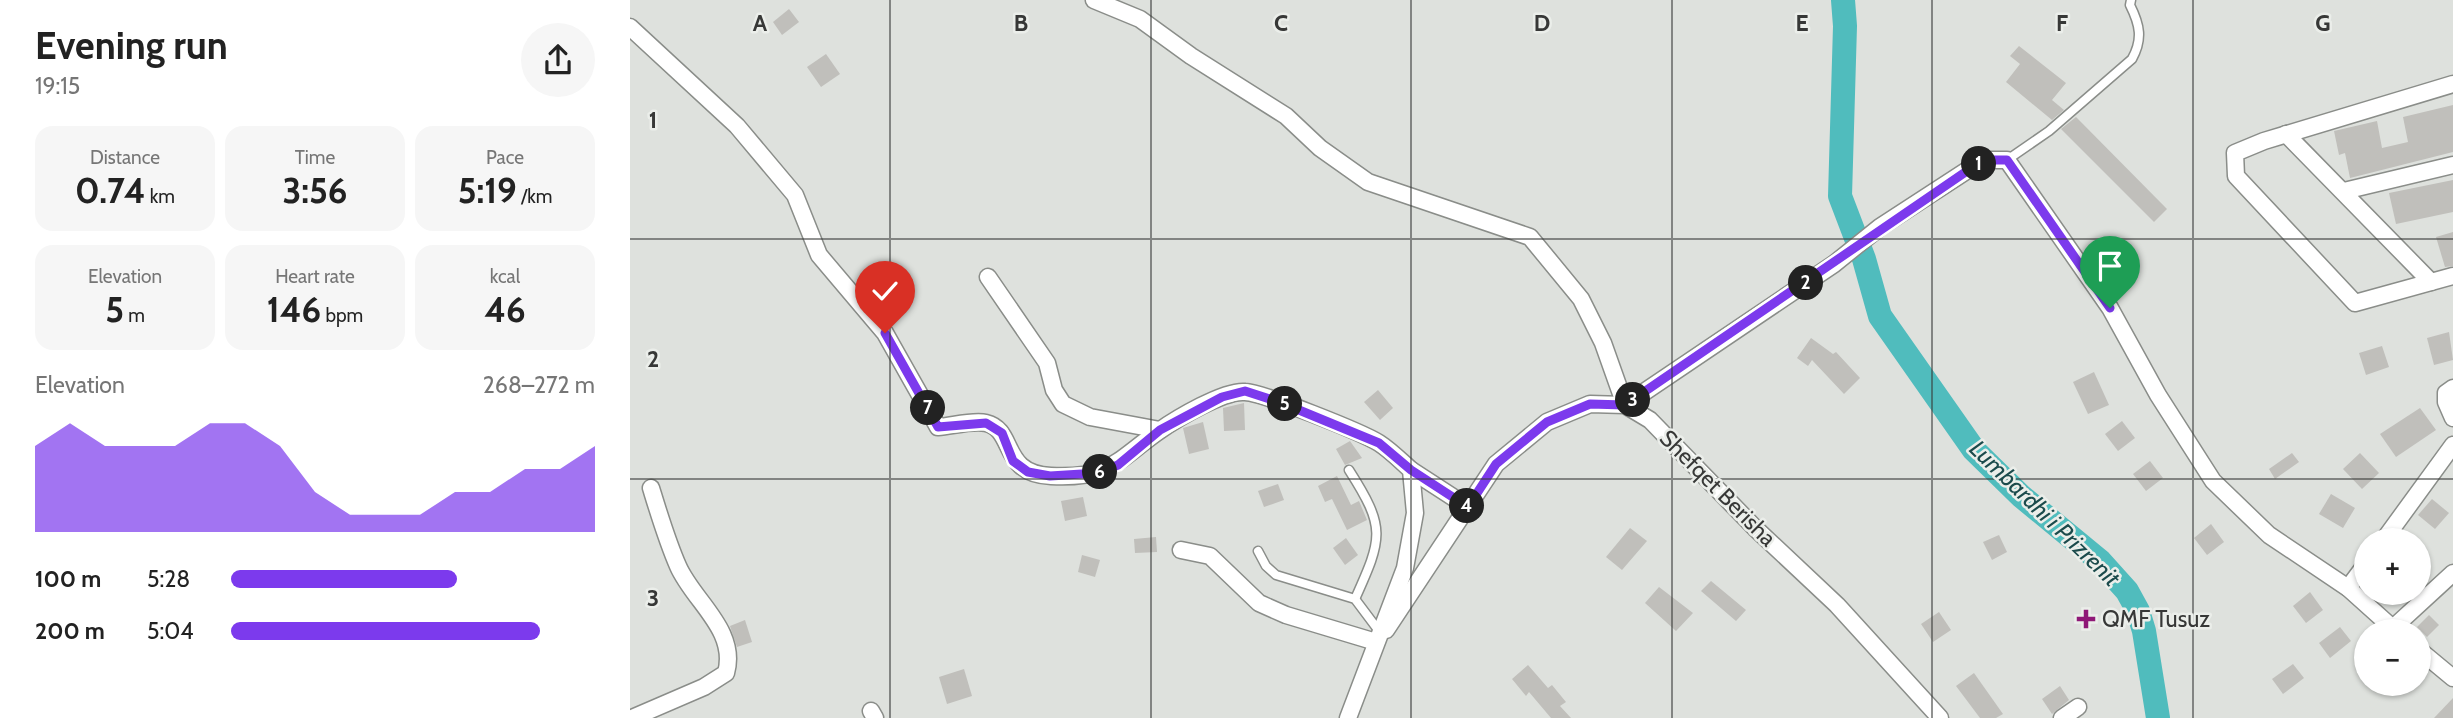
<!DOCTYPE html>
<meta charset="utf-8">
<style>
:root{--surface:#fff;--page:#f6f6f6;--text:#222;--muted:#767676;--accent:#7c3aed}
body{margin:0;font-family:Cabin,sans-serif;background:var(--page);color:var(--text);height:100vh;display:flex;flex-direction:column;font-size:26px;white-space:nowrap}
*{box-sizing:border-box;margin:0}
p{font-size:23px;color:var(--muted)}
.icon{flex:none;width:38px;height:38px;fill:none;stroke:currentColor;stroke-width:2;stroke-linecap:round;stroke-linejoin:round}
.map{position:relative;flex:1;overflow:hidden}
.details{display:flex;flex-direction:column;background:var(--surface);width:630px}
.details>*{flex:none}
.fabs{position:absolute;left:1724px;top:528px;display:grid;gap:14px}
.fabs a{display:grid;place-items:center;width:77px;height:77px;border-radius:50%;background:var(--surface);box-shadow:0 2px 5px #0004;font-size:35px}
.pin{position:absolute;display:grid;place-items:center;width:60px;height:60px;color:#fff;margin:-72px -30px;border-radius:50% 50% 50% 0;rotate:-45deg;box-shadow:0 0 7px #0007}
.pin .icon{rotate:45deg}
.km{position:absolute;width:35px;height:35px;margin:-18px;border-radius:50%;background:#222;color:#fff;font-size:19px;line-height:35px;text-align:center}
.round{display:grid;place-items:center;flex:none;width:74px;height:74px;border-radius:37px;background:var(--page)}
.head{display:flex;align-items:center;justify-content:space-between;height:119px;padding:0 35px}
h1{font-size:38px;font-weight:800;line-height:52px}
.stats{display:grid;grid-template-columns:repeat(3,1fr);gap:10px;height:119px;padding:7px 35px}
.stats div{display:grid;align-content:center;border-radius:18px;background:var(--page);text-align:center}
.stats b{font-size:35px;font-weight:800}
.stats small{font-size:19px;font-weight:400}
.stats p{font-size:19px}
.chart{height:196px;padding:14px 35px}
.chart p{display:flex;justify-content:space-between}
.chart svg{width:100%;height:126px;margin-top:7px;fill:var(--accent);opacity:.7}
ul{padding:0 35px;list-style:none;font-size:23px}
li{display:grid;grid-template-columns:112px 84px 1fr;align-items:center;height:52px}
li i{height:18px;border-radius:9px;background:var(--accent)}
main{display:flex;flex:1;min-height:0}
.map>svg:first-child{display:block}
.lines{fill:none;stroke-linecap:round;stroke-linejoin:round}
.river{stroke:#50bcbd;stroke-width:24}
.building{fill:#c0bfbb}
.lane-casing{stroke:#8a8d89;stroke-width:11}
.street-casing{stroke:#8a8d89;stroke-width:19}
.lane{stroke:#fff;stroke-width:8}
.street{stroke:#fff;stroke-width:16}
.route-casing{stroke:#fff;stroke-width:14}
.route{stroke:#7c3aed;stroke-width:9}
.grid{fill:none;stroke:#373837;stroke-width:2;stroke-opacity:0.55}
.poi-dot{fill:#8f1877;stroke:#ebeeea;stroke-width:2.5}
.labels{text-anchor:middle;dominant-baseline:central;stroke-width:5;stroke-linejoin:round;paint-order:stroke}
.street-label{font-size:23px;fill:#373837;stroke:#ebeeea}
.poi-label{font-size:23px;fill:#373837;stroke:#ebeeea;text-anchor:start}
.water-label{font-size:24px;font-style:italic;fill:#1b4b4c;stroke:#ebeeea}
.grid-label{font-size:23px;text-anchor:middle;font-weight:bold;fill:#373837;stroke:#ebeeea;stroke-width:5;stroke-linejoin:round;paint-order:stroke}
</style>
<main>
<section class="details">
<div class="head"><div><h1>Evening run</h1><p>19:15</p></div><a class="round"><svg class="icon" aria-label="share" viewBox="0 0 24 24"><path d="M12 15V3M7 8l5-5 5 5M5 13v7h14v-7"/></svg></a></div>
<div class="stats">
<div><p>Distance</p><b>0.74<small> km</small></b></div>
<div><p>Time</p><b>3:56</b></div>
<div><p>Pace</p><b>5:19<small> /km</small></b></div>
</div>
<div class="stats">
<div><p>Elevation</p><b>5<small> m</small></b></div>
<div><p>Heart rate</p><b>146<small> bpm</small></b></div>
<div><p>kcal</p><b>46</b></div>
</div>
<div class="chart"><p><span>Elevation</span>268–272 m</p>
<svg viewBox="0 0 160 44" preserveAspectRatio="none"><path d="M0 44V14L10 6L20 14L30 14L40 14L50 6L60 6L70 14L80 30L90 38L100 38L110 38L120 30L130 30L140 22L150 22L160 14V44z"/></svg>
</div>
<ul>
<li><b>100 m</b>5:28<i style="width:62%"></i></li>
<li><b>200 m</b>5:04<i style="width:85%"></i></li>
</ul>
</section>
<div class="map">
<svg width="1823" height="718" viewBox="0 0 1823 718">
<rect width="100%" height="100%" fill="#dee1dd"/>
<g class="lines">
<polyline class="river" points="1213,0 1215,26 1210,196 1234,259 1250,316 1344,450 1391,496 1470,561 1497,591 1508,611 1514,631 1528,718"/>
</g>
<g class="building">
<polygon points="159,9 169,22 152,35 143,22"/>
<polygon points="1389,46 1436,83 1422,100 1434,110 1422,120 1376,82 1390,64 1380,56"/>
<polygon points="196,54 210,74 191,87 177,67"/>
<polygon points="1823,105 1823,152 1720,178 1715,153 1709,155 1704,131 1747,121 1752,148 1778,142 1773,117"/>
<polygon points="1446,117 1537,209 1524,222 1431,129"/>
<polygon points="1823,180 1823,212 1766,224 1759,193"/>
<polygon points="1823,232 1823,266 1815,267 1806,237"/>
<polygon points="1819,332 1823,360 1804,365 1797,338"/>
<polygon points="1181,338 1203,354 1206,352 1230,378 1214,394 1182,360 1178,366 1167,358"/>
<polygon points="1752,346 1759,367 1736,375 1729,353"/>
<polygon points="1464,372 1479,405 1458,414 1443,382"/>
<polygon points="748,390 763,408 750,420 734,402"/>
<polygon points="614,403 615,430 594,431 593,408"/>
<polygon points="1790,408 1806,430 1766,457 1750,434"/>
<polygon points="1492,421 1505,438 1488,451 1475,434"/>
<polygon points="573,422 579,449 559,454 553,428"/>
<polygon points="720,441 732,458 715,465 706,449"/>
<polygon points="1662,453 1669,462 1645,479 1639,469"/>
<polygon points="1730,453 1749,473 1732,489 1713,469"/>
<polygon points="1520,461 1533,478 1516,491 1503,474"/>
<polygon points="707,476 721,505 729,501 737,520 717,530 702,499 695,502 688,486"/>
<polygon points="648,484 654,500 634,507 628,491"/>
<polygon points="1701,494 1725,508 1713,528 1689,514"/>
<polygon points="453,497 457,516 435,521 431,501"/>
<polygon points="1802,499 1819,513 1805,529 1788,515"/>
<polygon points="1581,524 1594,542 1577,555 1564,538"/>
<polygon points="1000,528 1017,541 992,570 976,557"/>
<polygon points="1369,535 1377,552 1362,560 1353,542"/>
<polygon points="526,537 527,552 505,553 504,539"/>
<polygon points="716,538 728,555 715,565 703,548"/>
<polygon points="452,555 470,560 465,577 448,572"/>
<polygon points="1081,581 1116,610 1106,621 1071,591"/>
<polygon points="1029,587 1063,613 1046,631 1015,603"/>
<polygon points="1680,592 1693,610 1676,623 1663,606"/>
<polygon points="1309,612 1321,630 1303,642 1291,624"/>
<polygon points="1799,615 1809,625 1797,637 1787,627"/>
<polygon points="115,620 122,642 107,647 100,626"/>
<polygon points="1710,627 1721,641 1700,658 1689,643"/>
<polygon points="1663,664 1674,678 1653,694 1642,679"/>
<polygon points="898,665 918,688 922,685 936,702 930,706 941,718 921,718 899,692 896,696 882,679"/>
<polygon points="334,669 342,696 317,704 309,677"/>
<polygon points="1344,673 1373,714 1366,718 1350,718 1326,686"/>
<polygon points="1430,686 1439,700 1422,714 1412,699"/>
<polygon points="1823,698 1823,718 1804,718"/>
</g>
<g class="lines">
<g class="lane-casing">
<g id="lane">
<path d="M 1377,160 L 1419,131 L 1502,59 C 1513,39 1510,25 1500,5 L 1501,0"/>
<path d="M 719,470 C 756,528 753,537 725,599"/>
<polyline points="628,551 636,566 646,575 725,599 749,631"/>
</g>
</g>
<g class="street-casing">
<g id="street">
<polyline points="464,0 510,19 561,56 656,116 690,148 738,182 900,237 951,299 973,343 995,405 1204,264 1250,227 1353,160 1377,160 1480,308 1528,395 1583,481 1639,535 1718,588 1767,632"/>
<path d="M 0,27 L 107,126 L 165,195 L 189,255 L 255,333 L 308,427 C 322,426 343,420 356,423 C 386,430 370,474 421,476 C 480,479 486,461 529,431 C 546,419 594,390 615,392 C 634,393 731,432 749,443 C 760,450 771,461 781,470 L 785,513 L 775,568 L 718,718"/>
<polyline points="1823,84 1634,141 1605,153 1606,176 1725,303 1823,276"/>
<polyline points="1656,134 1801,282"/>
<polyline points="1714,191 1823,165"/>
<polyline points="358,277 417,363 424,390 433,404 460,417 530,430"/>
<polyline points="1823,388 1816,393 1816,402 1823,418"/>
<polyline points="781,470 838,507"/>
<polyline points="1753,541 1823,445"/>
<polyline points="551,550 580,556 629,603 656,615 746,642"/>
<polyline points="1718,588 1736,564"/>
<polyline points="1763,628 1823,573"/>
<polyline points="756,630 866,464 917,422 960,404 995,405 1020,420 1125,528 1207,605 1310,718"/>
<polyline points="1788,649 1823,678"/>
<polyline points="241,711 245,718"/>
<path d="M 2,718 L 74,687 L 96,673 C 108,630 63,601 48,566 C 37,541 29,514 21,488"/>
<polyline points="1432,718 1448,707"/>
</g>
</g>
<use href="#lane" class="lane"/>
<use href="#street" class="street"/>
</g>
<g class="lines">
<g class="route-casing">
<polyline id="route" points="255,333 308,427 356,423 372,433 383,461 398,472 420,476 468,473 488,465 530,430 592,397 615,391 652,403 749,443 781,470 838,507 866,464 917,422 960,404 995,405 1353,160 1377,160 1480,308"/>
</g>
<use href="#route" class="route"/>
</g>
<path class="grid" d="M 260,0 L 260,718M 521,0 L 521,718M 781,0 L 781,718M 1042,0 L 1042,718M 1302,0 L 1302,718M 1563,0 L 1563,718M 0,239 L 1823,239M 0,479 L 1823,479"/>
<path class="poi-dot" d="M1452.5 608.5h7v7h7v7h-7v7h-7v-7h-7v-7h7z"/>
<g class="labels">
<g class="street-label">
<text transform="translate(1088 488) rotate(45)">Shefqet Berisha</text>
</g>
<g class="poi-label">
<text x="1472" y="619">QMF Tusuz</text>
</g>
<g class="water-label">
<text transform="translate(1415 513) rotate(44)">Lumbardhi i Prizrenit</text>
</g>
</g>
<g class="grid-label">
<text x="130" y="31">A</text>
<text x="391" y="31">B</text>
<text x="651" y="31">C</text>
<text x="912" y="31">D</text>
<text x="1172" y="31">E</text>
<text x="1432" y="31">F</text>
<text x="1693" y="31">G</text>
<text x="23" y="128">1</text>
<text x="23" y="367">2</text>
<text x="23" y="606">3</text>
</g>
</svg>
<div class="fabs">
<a>+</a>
<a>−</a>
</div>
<div class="pin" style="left:1480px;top:308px;background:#1e9e55"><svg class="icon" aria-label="arrive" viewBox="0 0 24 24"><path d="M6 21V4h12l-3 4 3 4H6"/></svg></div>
<div class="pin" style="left:255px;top:333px;background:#d93025"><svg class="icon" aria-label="check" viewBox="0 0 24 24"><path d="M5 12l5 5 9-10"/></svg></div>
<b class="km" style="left:1349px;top:164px">1</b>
<b class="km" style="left:1176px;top:283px">2</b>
<b class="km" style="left:1003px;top:400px">3</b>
<b class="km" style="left:837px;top:506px">4</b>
<b class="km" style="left:655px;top:404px">5</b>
<b class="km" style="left:470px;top:472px">6</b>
<b class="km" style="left:298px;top:408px">7</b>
</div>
</main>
